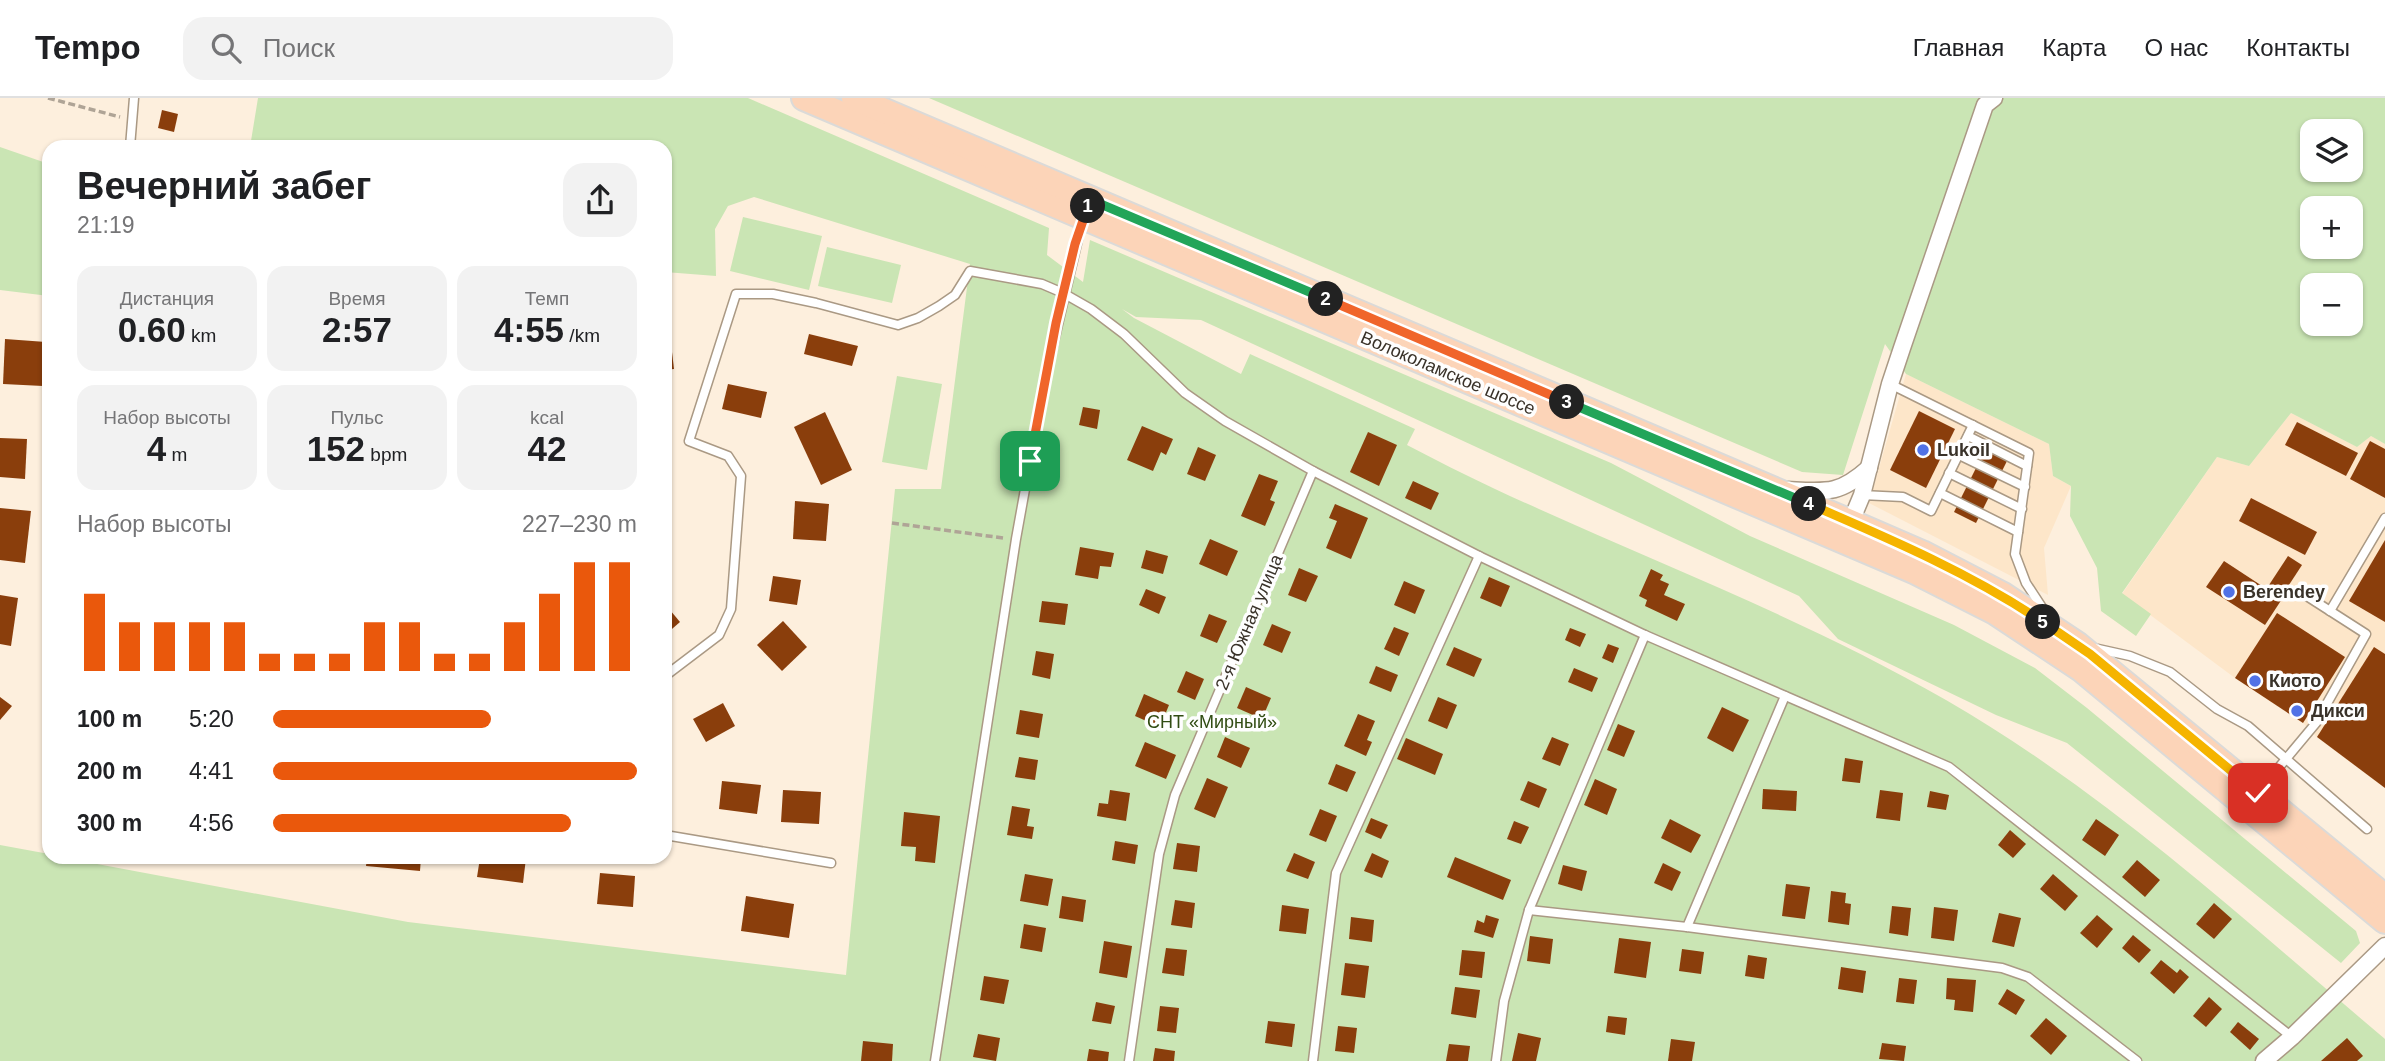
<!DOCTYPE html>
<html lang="ru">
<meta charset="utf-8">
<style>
:root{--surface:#fff;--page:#f2f2f2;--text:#202124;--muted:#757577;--line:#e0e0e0;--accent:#ea580c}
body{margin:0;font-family:Helvetica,sans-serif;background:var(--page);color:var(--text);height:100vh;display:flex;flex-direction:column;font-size:26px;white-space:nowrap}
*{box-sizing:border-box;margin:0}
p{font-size:23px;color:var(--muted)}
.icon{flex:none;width:38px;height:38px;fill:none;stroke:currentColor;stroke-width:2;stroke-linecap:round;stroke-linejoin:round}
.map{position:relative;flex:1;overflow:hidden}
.panel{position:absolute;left:42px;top:42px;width:630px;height:724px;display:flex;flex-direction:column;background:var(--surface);border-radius:21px;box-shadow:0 2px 5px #0004}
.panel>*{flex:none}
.fabs{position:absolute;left:2300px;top:21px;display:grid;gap:14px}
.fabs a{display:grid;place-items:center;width:63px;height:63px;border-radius:14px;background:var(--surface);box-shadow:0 2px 5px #0004;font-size:35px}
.pin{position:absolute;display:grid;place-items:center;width:60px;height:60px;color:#fff;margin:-30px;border-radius:14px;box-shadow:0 4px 10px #0006}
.km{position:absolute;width:35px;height:35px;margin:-18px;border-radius:50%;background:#222;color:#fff;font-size:19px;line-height:35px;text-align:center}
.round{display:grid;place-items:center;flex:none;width:74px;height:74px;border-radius:21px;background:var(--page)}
.headline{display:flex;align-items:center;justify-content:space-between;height:119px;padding:0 35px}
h1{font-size:38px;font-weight:600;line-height:52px}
.figures{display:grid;grid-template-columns:repeat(3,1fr);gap:10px;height:119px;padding:7px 35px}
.figures div{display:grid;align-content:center;border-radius:18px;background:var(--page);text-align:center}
.figures b{font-size:35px;font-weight:600}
.figures small{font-size:19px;font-weight:400}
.figures p{font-size:19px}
.chart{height:196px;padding:14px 35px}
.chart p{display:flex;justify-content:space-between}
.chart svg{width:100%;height:126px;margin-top:7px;stroke:var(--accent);stroke-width:6}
ul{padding:0 35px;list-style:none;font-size:23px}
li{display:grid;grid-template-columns:112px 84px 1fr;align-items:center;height:52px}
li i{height:18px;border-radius:9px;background:var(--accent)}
header{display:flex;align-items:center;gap:42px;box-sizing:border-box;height:98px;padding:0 35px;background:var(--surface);border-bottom:2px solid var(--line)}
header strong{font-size:33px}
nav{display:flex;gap:38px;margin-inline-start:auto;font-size:24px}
.search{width:490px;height:63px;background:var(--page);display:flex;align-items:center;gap:18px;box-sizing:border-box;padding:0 24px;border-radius:21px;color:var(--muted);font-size:26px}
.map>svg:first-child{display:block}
.built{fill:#fde6c9}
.green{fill:#cae5b4;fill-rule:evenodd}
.building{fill:#8a3e0c}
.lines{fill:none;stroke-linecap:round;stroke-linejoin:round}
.lane-casing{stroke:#aa9984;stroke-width:11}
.street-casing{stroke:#aa9984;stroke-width:19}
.primary-casing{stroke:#dbdad8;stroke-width:28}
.path{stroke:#afa496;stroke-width:3.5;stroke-dasharray:7 3.5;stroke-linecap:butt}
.lane{stroke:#fff;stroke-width:8}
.street{stroke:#fff;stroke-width:16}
.primary{stroke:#fcd4b8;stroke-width:24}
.split-1-casing{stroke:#fff;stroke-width:14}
.split-2-casing{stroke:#fff;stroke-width:14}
.split-3-casing{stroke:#fff;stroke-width:14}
.split-4-casing{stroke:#fff;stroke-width:14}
.split-5-casing{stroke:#fff;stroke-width:14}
.split-6-casing{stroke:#fff;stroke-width:14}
.split-1{stroke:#f0652b;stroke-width:9}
.split-2{stroke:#22a559;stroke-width:9}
.split-3{stroke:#f0652b;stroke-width:9}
.split-4{stroke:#22a559;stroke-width:9}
.split-5{stroke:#f5b400;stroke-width:9}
.split-6{stroke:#f5b400;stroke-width:9}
.poi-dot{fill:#5172e6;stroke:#fefefe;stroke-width:2.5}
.labels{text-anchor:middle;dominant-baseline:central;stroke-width:7;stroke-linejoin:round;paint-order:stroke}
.street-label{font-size:18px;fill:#393229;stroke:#fefefe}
.poi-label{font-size:18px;font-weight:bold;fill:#393229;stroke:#fefefe;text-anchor:start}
.park-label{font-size:18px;fill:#314c13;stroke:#fefefe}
</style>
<header>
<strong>Tempo</strong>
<div class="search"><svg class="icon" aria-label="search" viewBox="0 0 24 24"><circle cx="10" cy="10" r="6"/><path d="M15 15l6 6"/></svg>Поиск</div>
<nav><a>Главная</a><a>Карта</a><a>О нас</a><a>Контакты</a></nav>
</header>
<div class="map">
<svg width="2385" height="963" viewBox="0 0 2385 963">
<rect width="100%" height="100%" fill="#fdefdd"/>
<g class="built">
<polygon points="1906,276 2049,346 2053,378 2071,388 2044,450 2048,497 1869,405"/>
<polygon points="2291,315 2357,349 2371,338 2385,346 2385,690 2317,639 2303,625 2235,580 2122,496 2217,359 2249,368"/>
</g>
<g class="green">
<path d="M 258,0 L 748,0 L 1049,130 L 1047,157 L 1083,184 L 1090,142 L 1611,365 L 1750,438 L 1954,527 L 2035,570 L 2087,610 L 2356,833 L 2360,845 L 2341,865 L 2067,645 L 1996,617 L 1838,541 L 1799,498 L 1201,222 L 1136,219 L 1122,211 L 1134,220 L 1241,276 L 1250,256 L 1415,331 L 1407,347 C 1436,362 1465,377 1495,391 C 1646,461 1802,519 1946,602 C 2107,695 2244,822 2385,941 L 2385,963 L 0,963 L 0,747 L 49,756 L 49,760 L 65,760 L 408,824 L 846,877 L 895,391 L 941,391 L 970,166 L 754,99 L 728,108 L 715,131 L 716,178 L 665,174 L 665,49 L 250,49 Z"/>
<path d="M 929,0 L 2385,0 L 2385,346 L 2371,338 L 2357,349 L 2291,315 L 2249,368 L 2217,359 L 2122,495 L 2151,516 L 2136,538 L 2101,513 L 2097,470 L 2070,418 L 2071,388 L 2053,378 L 2049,346 L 1906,276 L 1885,246 L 1843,377 L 1802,374 ZM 2312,33 L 2350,33 L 2350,72 L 2312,72 ZM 2312,110 L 2350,110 L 2350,149 L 2312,149 ZM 2312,187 L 2350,187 L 2350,226 L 2312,226 Z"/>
<polygon points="0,49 49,66 49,198 0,192"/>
<polygon points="743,119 822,138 809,192 730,173"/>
<polygon points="827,149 901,167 892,205 818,188"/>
<polygon points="897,278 942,286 927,372 882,364"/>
</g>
<g class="building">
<polygon points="162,12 178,16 174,34 158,30"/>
<polygon points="669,228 674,271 665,272 665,229"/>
<polygon points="809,236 858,248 852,268 804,256"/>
<polygon points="5,241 46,244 43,288 3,286"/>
<polygon points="728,286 767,294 761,320 722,311"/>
<polygon points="1083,309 1100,312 1097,331 1079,327"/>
<polygon points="1919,313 1955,331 1926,390 1890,372"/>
<polygon points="825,314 852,372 821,387 794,329"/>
<polygon points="2297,324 2358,355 2346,378 2285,347"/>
<polygon points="1142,328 1173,341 1166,357 1161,354 1153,373 1127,362"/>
<polygon points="1368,334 1397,347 1379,388 1350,374"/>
<polygon points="0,340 27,341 25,381 0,379"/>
<polygon points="2370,343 2385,351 2385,400 2350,381"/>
<polygon points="1989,344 2011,355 1976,425 1954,414"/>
<polygon points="1198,349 1216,357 1205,383 1187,376"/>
<polygon points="1259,376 1278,383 1270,402 1275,404 1265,428 1241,418"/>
<polygon points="1413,383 1439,395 1431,412 1405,400"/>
<polygon points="2251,400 2317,434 2305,457 2239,423"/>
<polygon points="795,403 829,406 826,443 793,441"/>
<polygon points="1335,406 1368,420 1351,461 1326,450 1337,423 1329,420"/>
<polygon points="0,410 31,413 25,465 0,462"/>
<polygon points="1210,441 1238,453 1227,478 1199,466"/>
<polygon points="2385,442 2385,524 2349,503"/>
<polygon points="1080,449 1114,455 1111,469 1100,468 1098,481 1075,477"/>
<polygon points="1146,452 1168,458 1163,476 1141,470"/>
<polygon points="2288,458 2302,467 2283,496 2269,487"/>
<polygon points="2224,463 2282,501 2265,527 2206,489"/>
<polygon points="1299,470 1318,478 1306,504 1288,497"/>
<polygon points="1651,471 1663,477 1660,482 1669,486 1664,497 1685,506 1677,523 1645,508 1647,502 1639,498"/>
<polygon points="773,478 801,482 797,507 769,503"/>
<polygon points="1489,479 1510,488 1501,509 1480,500"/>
<polygon points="1404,483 1425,492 1415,516 1394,507"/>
<polygon points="1146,491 1166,499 1159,516 1139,507"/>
<polygon points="0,497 18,500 11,548 0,546"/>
<polygon points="1042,503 1068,506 1065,527 1039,524"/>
<polygon points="665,506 680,524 665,537"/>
<polygon points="2277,515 2345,559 2303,625 2235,580"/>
<polygon points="1209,516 1227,523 1217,545 1200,538"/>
<polygon points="783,523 807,549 782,573 757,547"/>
<polygon points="1272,526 1291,534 1282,555 1263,547"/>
<polygon points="1394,529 1409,535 1399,558 1384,551"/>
<polygon points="1570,530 1586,536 1580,549 1565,542"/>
<polygon points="1608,546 1619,550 1613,565 1602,560"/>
<polygon points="1454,549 1482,561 1474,579 1446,567"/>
<polygon points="2374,549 2385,556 2385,690 2317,639"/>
<polygon points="1036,553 1054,556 1050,581 1032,577"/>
<polygon points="1376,568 1398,577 1391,594 1369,585"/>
<polygon points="1574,570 1598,580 1592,594 1568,584"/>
<polygon points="1186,573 1204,581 1195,602 1177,594"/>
<polygon points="1246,589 1271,600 1262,621 1237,610"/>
<polygon points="1144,596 1169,607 1160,629 1135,618"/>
<polygon points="0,599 12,608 0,622"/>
<polygon points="1438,599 1457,607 1447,631 1428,623"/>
<polygon points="723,605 735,628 706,644 693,621"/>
<polygon points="1722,609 1749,622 1733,654 1707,640"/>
<polygon points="1020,612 1043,616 1039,640 1016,636"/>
<polygon points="1358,616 1375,623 1367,642 1372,644 1366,658 1344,648"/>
<polygon points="1618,626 1635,633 1624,659 1607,652"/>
<polygon points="1225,639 1250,650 1241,670 1217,659"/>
<polygon points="1552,639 1569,646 1560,668 1542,661"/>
<polygon points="1406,640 1443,656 1435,677 1397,661"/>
<polygon points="1145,644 1176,657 1166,681 1135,668"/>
<polygon points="1019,659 1038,662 1035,682 1015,679"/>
<polygon points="1845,660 1863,663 1860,685 1842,683"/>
<polygon points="1336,666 1356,674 1347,694 1328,686"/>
<polygon points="1207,680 1228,689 1215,720 1194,711"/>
<polygon points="1595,681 1617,691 1607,717 1584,707"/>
<polygon points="722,683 761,687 757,716 719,711"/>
<polygon points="1528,683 1547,691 1539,710 1520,702"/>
<polygon points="1763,691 1797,693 1796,713 1762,711"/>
<polygon points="783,692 821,694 819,726 781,724"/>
<polygon points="1110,692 1130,695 1126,723 1097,718 1099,705 1108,706"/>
<polygon points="1880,692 1903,695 1900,723 1876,720"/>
<polygon points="1930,693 1949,697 1946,712 1927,709"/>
<polygon points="1012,708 1030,711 1027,728 1034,729 1032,741 1007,737"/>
<polygon points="1320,711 1337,718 1326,744 1309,737"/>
<polygon points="904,714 940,718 935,765 915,763 916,749 901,748"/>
<polygon points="1371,720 1388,727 1381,741 1365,734"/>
<polygon points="1670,721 1701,737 1691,755 1661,740"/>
<polygon points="2096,721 2119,737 2105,758 2082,742"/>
<polygon points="1514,723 1529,729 1521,746 1507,741"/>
<polygon points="2010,732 2026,746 2013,760 1998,747"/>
<polygon points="1115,743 1138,747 1135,766 1112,762"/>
<polygon points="1177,745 1200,748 1197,774 1173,771"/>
<polygon points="1294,755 1315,764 1308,781 1286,773"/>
<polygon points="1372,755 1389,763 1382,780 1364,773"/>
<polygon points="1455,759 1511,782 1503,802 1447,779"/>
<polygon points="367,760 421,760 420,773 366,768"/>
<polygon points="480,760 526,760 523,785 477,779"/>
<polygon points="2137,762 2160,782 2145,799 2122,779"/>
<polygon points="1663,765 1681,774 1672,793 1654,785"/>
<polygon points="1563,767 1587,773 1582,793 1558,786"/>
<polygon points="600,775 635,778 633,809 597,806"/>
<polygon points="1025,776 1053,781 1048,808 1020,803"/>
<polygon points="2053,776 2078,798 2065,813 2040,791"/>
<polygon points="1786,786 1810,789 1805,821 1782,818"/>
<polygon points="1831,793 1846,795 1845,805 1851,806 1849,827 1828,824"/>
<polygon points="746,798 794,806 789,840 741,833"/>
<polygon points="1062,798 1086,802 1083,824 1059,820"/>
<polygon points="1175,802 1195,805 1192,830 1171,827"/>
<polygon points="2214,805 2232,821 2214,841 2196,826"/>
<polygon points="1282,807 1309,811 1306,836 1279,833"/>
<polygon points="1892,808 1911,810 1908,838 1889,835"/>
<polygon points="1934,809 1958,812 1954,843 1931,840"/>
<polygon points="1999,815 2021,820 2014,849 1992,844"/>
<polygon points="1486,817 1499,821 1493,840 1474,834 1477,822 1484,825"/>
<polygon points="2097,817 2113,831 2097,850 2080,835"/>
<polygon points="1351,819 1374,822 1372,844 1349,841"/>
<polygon points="1024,826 1046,830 1042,854 1020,850"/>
<polygon points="2133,837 2151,852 2139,865 2122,850"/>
<polygon points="1530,838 1553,841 1550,866 1527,863"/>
<polygon points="1619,840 1651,844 1646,880 1614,875"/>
<polygon points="1104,843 1132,848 1127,880 1099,875"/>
<polygon points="1166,850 1187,852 1184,878 1162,875"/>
<polygon points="1682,851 1704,854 1701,876 1679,873"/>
<polygon points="1462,852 1485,854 1482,880 1459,877"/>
<polygon points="1748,857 1767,860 1764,881 1745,878"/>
<polygon points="2161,862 2177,875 2180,871 2189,879 2174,896 2150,875"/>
<polygon points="1345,865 1369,868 1365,900 1341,897"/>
<polygon points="1841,869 1866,873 1863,895 1838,891"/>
<polygon points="984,878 1009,882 1004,906 980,902"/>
<polygon points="1899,880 1917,882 1914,906 1896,904"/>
<polygon points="1947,880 1976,882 1973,914 1954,912 1955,902 1946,901"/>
<polygon points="1455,889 1480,892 1476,920 1451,916"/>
<polygon points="2007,891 2025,902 2016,917 1998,906"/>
<polygon points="2209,899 2222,911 2206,929 2193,918"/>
<polygon points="1096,904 1115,908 1111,926 1092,923"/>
<polygon points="1160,908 1179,910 1176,935 1157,933"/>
<polygon points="1608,918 1627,920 1625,937 1606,934"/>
<polygon points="2046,920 2067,938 2051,957 2030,938"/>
<polygon points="1268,923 1295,926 1292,949 1265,945"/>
<polygon points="2238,924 2259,941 2250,952 2230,934"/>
<polygon points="1338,928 1357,930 1354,955 1335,953"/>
<polygon points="1518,935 1541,940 1536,963 1512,963"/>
<polygon points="978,936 1000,940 996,963 973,959"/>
<polygon points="2347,940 2363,958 2357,963 2321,963"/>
<polygon points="1671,941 1695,944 1692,963 1668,963"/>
<polygon points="863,943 893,946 892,963 861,963"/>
<polygon points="1882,945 1906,948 1904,963 1879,961"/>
<polygon points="1449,946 1470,948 1468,963 1446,963"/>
<polygon points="1155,950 1175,953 1174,963 1153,963"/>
<polygon points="1089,951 1109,954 1108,963 1087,963"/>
</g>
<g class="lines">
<g class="lane-casing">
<g id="lane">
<polyline points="130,49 134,0"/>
<polyline points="1890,286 2029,355 2015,456 2026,485 2045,514"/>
<polyline points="1968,338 2027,368"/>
<polyline points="1959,357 2025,389"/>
<polyline points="1949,375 2022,411"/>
<polyline points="1940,395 2018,434"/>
<polyline points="1862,397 1903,399 1931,413 1973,327"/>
<polyline points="2330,513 2385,420"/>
<polyline points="2094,550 2130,558 2170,574 2217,611 2248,628 2367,731"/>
<polyline points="665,578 719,537 731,511 741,378 728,358 689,343 736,196 773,196 816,205 898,227 918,220 939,208 955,197 970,173 1042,186 1063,195 1091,211 1124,236 1185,295 1225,323 1313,373 1479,458 1645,537 1949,669 2292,939"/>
<polyline points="2260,692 2316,625 2366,536 2299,493"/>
<polyline points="665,737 831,765"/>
<polyline points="1529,812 1687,829 2002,870 2028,879 2137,963"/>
<polyline points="1687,829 1785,598"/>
<polyline points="935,963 1016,441 1044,286 1083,120"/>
<polyline points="1129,963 1159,756 1175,697 1313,373"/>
<polyline points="1313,963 1336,775 1479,458"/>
<polyline points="1496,963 1504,903 1529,812 1645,537"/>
</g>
</g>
<g class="street-casing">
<g id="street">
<path d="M 1788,392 C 1826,394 1839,397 1869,370"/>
<polyline points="1847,433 1862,397 1890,286 1902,250 1985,7 1994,0"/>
<polyline points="2264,963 2292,939 2385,848"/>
</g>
</g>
<g class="primary-casing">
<g id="primary">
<polyline points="804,0 1914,473 1995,514 2081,571 2385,823"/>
<polyline points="854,0 1850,424 1922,455 2003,497 2078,547 2385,799"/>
</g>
</g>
<g class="path">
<polyline points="48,0 120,19"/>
<polyline points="892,425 1003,440"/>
</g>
<use href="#lane" class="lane"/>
<use href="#street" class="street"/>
<use href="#primary" class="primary"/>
</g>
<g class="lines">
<g class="split-1-casing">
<polyline id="split-1" points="1030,363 1056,225 1075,146 1088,108"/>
</g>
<g class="split-2-casing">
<polyline id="split-2" points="1088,108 1091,102 1326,201"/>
</g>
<g class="split-3-casing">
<polyline id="split-3" points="1326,201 1567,304"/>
</g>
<g class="split-4-casing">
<polyline id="split-4" points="1567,304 1809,406"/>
</g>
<g class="split-5-casing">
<path id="split-5" d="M 1809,406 C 1890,441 1970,475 2043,524"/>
</g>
<g class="split-6-casing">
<polyline id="split-6" points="2043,524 2090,556 2258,695"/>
</g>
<use href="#split-1" class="split-1"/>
<use href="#split-2" class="split-2"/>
<use href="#split-3" class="split-3"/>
<use href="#split-4" class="split-4"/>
<use href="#split-5" class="split-5"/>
<use href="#split-6" class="split-6"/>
</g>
<g class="poi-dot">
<circle cx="1923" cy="352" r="7"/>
<circle cx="2229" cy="494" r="7"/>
<circle cx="2255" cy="583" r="7"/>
<circle cx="2297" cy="613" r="7"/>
</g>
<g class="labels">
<g class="street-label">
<text transform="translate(1448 275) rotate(23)">Волоколамское шоссе</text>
<text transform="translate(1249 524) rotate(-67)">2-я Южная улица</text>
</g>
<g class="poi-label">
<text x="1937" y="352">Lukoil</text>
<text x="2243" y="494">Berendey</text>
<text x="2269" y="583">Киото</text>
<text x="2311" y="613">Дикси</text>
</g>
<g class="park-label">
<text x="1212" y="624">СНТ «Мирный»</text>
</g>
</g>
</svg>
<div class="fabs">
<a><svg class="icon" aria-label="layers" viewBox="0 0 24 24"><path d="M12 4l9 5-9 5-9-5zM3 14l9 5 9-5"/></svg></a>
<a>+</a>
<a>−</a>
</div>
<div class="pin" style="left:1030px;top:363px;background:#1e9e55"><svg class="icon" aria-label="arrive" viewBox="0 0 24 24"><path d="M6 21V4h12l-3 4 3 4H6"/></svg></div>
<div class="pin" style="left:2258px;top:695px;background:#d93025"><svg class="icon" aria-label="check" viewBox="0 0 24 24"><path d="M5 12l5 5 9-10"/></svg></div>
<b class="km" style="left:1088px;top:108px">1</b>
<b class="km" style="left:1326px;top:201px">2</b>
<b class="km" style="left:1567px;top:304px">3</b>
<b class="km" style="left:1809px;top:406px">4</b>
<b class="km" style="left:2043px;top:524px">5</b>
<section class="panel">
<div class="headline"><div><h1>Вечерний забег</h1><p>21:19</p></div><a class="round"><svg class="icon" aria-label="share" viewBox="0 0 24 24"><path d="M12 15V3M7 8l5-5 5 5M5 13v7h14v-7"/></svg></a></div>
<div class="figures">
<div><p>Дистанция</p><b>0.60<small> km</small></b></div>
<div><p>Время</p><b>2:57</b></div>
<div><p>Темп</p><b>4:55<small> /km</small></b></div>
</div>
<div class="figures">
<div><p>Набор высоты</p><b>4<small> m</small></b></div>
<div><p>Пульс</p><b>152<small> bpm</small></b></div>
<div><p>kcal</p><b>42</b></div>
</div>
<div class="chart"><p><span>Набор высоты</span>227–230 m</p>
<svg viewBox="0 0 160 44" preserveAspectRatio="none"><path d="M5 44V17M15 44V27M25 44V27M35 44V27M45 44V27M55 44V38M65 44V38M75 44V38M85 44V27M95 44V27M105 44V38M115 44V38M125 44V27M135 44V17M145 44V6M155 44V6"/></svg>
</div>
<ul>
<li><b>100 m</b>5:20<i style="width:60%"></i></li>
<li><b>200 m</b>4:41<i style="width:100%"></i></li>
<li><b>300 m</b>4:56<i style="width:82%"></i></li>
</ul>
</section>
</div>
